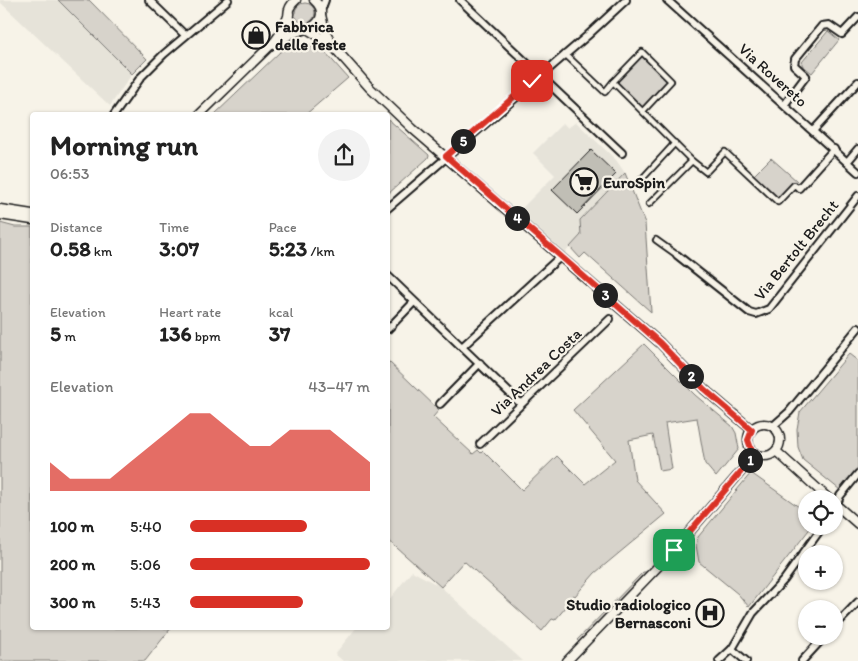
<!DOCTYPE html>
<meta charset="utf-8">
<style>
:root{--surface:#fff;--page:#f2f2f2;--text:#222;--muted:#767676;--accent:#d93025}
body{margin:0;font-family:Itim,sans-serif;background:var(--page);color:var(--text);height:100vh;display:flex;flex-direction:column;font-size:19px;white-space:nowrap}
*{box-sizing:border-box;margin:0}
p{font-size:16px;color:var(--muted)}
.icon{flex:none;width:28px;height:28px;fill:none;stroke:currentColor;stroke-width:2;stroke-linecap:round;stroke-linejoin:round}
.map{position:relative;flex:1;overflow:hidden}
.sheet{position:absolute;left:30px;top:112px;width:360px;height:518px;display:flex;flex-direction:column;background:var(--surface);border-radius:5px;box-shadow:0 1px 4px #0004}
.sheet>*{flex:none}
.controls{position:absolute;left:798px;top:490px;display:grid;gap:10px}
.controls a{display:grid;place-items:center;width:45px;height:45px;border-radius:50%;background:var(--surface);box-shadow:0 1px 4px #0004;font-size:25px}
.pin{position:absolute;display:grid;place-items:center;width:42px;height:42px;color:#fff;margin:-21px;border-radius:10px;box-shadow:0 2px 8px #0006}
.km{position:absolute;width:25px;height:25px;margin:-12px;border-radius:50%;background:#222;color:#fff;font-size:14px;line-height:25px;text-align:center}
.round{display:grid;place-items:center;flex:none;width:52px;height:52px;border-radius:26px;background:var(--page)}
.summary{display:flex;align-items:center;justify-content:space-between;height:85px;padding:0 20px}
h1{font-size:28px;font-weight:800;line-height:38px}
.stats{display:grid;grid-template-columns:repeat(3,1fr);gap:8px;height:85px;padding:5px 20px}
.stats div{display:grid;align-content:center}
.stats b{font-size:21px;font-weight:800}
.stats small{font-size:14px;font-weight:400}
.stats p{font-size:14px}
.chart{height:140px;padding:10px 20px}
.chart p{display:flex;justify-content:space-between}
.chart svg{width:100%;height:90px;margin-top:5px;fill:var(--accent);opacity:.7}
ul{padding:0 20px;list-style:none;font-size:16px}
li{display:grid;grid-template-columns:80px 60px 1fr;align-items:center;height:38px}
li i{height:12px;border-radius:6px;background:var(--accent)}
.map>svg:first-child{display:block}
.built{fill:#e6e3d9}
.green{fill:#d7d3cb;stroke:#7a7874}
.building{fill:#c0beb5;stroke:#1c1c1c}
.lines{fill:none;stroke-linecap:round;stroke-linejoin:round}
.pedestrian-casing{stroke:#1c1c1c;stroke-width:8}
.minor-casing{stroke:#1c1c1c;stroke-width:10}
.tertiary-casing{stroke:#1c1c1c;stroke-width:11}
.pedestrian{stroke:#f7f3e8;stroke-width:4.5}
.minor{stroke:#f7f3e8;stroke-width:6}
.tertiary{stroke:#f7f3e8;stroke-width:8}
.route-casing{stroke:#fff;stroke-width:10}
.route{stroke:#d93025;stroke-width:6}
.labels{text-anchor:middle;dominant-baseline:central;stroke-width:4.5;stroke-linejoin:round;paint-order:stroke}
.poi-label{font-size:16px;font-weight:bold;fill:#1c1c1c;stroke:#f7f3e8;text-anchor:start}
.street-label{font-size:16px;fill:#1c1c1c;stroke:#f7f3e8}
</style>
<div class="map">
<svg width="858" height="661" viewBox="0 0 858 661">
<rect width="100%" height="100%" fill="#f7f3e8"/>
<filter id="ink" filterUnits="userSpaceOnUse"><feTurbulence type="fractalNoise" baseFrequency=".02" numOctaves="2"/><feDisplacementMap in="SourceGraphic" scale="10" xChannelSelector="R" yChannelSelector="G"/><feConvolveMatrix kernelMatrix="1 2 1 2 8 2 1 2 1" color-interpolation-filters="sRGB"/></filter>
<g filter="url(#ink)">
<g class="built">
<polygon points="0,0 58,0 132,74 110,106 0,2"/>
<polygon points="576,122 616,160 625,173 580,220 581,235 564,254 517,213 555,175 533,153 563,123 568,128"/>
<polygon points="412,571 441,587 523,661 343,661 335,654 356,628 388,628 388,601"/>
</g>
<g class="green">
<polygon points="58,0 89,0 147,59 132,74"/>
<circle cx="305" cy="13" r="10"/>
<polygon points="828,31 839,40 812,73 802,65 802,62"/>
<polygon points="308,44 326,53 348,78 305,115 214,115 282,50 294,45"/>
<polygon points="642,52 671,81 643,111 613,82"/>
<polygon points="388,119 429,155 428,158 388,194"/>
<polygon points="771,158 797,181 778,202 752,177"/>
<polygon points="625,173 645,223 651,312 585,253 580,258 570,247 581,235 580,220"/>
<polygon points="0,223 15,227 32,227 32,628 171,628 145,661 0,661"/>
<polygon points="644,344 695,395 732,426 736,433 739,449 716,477 705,464 697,418 665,423 672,469 660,471 653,435 629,440 635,480 666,514 595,573 575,596 573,595 570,598 572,600 555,620 552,619 542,631 464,561 441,587 388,540 388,361 439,410 433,417 473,454 478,450 481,453 483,451 522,490 557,456 585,484 615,460 573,410"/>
<polygon points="849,354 858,361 858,467 840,490 803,460 798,447 797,429 800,412"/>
<polygon points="751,473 806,512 806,526 812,526 749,607 738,594 699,562 696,545 698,537"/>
<polygon points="643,572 647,572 580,643 577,640"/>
</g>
<polygon class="building" points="591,150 616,174 577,214 552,190"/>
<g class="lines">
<g class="pedestrian-casing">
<g id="pedestrian">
<polyline points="565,54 605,92 613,82 692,161 649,204"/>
<polyline points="613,82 642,52 671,81 643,111"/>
<polyline points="692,161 706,172 725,152 778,202 794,185 799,188"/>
<polyline points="641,180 675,143"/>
<polyline points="656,240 677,255"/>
</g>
</g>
<g class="minor-casing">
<g id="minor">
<polyline points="149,0 185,35"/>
<polyline points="460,0 622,153"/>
<polyline points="667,0 858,172"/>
<polyline points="321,11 325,0"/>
<polyline points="785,104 806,76 794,65 795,59 822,26 829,25 842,34 858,17"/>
<polyline points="114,115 141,77 164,54 228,0"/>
<polyline points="813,131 858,82"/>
<polyline points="847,162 858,149"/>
<polyline points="799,188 834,149"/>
<polyline points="388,208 587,36 626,0"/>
<polyline points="677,255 749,312 756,314 769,309 858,196"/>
<polyline points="388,276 521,404"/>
<polyline points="388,329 414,302"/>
<polyline points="462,347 560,257"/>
<polyline points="440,404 480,363"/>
<polyline points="772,427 789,412 858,328"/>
<polyline points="480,444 610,319"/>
<polyline points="834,512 840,496 858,474"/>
<polyline points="834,627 858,602"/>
<polyline points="719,661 732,649"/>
<polyline points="746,661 732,649 753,613 784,580 823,526"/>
<polyline points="802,661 825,636"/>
</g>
</g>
<g class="tertiary-casing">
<g id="tertiary">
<path d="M 296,0 C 290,5 287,11 289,18 C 297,44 337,20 314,0"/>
<polyline points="321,15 325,31 333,46 370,88 413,129 660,343 704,389 752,430"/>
<polyline points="307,29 330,43"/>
<polyline points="275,43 291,34 303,30"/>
<polyline points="199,115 275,41 282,31 289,14"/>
<polyline points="0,209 32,214"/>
<polyline points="0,215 32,220"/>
<circle cx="764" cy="440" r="16"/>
<polyline points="776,451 829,499"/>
<polyline points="834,503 858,524"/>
<polyline points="567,661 674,550 756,454"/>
</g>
</g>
<use href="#pedestrian" class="pedestrian"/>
<use href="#minor" class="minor"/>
<use href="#tertiary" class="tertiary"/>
</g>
</g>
<g class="lines" filter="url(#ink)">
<g class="route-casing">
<polyline id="route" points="532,81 446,156 660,343 704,389 752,430 748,440 752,451 756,454 674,550"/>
</g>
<use href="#route" class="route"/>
</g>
<defs>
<g id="shop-ring" transform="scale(1.4375)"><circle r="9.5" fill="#f7f3e8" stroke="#1c1c1c" stroke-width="1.5"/><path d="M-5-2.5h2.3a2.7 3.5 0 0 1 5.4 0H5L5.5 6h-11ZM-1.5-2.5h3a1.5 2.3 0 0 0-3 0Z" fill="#1c1c1c"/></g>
<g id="supermarket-ring" transform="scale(1.4375)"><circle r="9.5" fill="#f7f3e8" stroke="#1c1c1c" stroke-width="1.5"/><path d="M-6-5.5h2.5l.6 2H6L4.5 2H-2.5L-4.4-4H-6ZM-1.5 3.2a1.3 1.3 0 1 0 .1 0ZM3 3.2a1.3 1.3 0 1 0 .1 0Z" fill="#1c1c1c"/></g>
<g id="hospital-ring" transform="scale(1.4375)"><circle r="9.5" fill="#f7f3e8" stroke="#1c1c1c" stroke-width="1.5"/><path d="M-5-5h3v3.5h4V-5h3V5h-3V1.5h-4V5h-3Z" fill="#1c1c1c"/></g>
</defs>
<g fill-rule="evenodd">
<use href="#shop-ring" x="256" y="35"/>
<use href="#supermarket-ring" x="584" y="182"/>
<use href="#hospital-ring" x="710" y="613"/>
</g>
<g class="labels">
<g class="poi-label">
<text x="275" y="26">Fabbrica<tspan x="275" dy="18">delle feste</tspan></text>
<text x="603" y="182">EuroSpin</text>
<text x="691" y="604" text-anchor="end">Studio radiologico<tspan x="691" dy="18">Bernasconi</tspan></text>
</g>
<g class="street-label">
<text transform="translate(773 75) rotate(42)">Via Rovereto</text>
<text transform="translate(796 250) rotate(-51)">Via Bertolt Brecht</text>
<text transform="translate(536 372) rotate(-44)">Via Andrea Costa</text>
</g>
</g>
</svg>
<div class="controls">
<a><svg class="icon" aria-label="locate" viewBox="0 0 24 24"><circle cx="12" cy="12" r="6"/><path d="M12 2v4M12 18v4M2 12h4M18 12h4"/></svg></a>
<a>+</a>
<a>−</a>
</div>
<div class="pin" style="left:674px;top:550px;background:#1e9e55"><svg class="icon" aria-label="arrive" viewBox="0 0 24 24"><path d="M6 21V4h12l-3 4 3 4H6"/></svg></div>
<div class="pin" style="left:532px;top:81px;background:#d93025"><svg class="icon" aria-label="check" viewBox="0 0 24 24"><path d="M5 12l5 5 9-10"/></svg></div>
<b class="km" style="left:750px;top:460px">1</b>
<b class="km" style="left:691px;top:376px">2</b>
<b class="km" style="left:605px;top:295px">3</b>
<b class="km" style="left:517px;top:218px">4</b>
<b class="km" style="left:463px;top:141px">5</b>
<section class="sheet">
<div class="summary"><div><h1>Morning run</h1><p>06:53</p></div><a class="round"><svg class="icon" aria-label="share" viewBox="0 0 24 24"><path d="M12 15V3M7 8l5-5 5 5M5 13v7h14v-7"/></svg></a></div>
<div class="stats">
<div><p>Distance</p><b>0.58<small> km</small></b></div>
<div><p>Time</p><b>3:07</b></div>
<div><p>Pace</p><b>5:23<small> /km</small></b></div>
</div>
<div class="stats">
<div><p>Elevation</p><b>5<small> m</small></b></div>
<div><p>Heart rate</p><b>136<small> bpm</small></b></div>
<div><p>kcal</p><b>37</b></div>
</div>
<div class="chart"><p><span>Elevation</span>43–47 m</p>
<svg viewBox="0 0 160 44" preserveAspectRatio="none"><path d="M0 44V30L10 38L20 38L30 38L40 30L50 22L60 14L70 6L80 6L90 14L100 22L110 22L120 14L130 14L140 14L150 22L160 30V44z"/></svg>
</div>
<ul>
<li><b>100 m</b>5:40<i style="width:65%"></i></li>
<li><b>200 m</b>5:06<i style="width:100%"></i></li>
<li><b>300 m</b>5:43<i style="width:63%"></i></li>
</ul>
</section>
</div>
